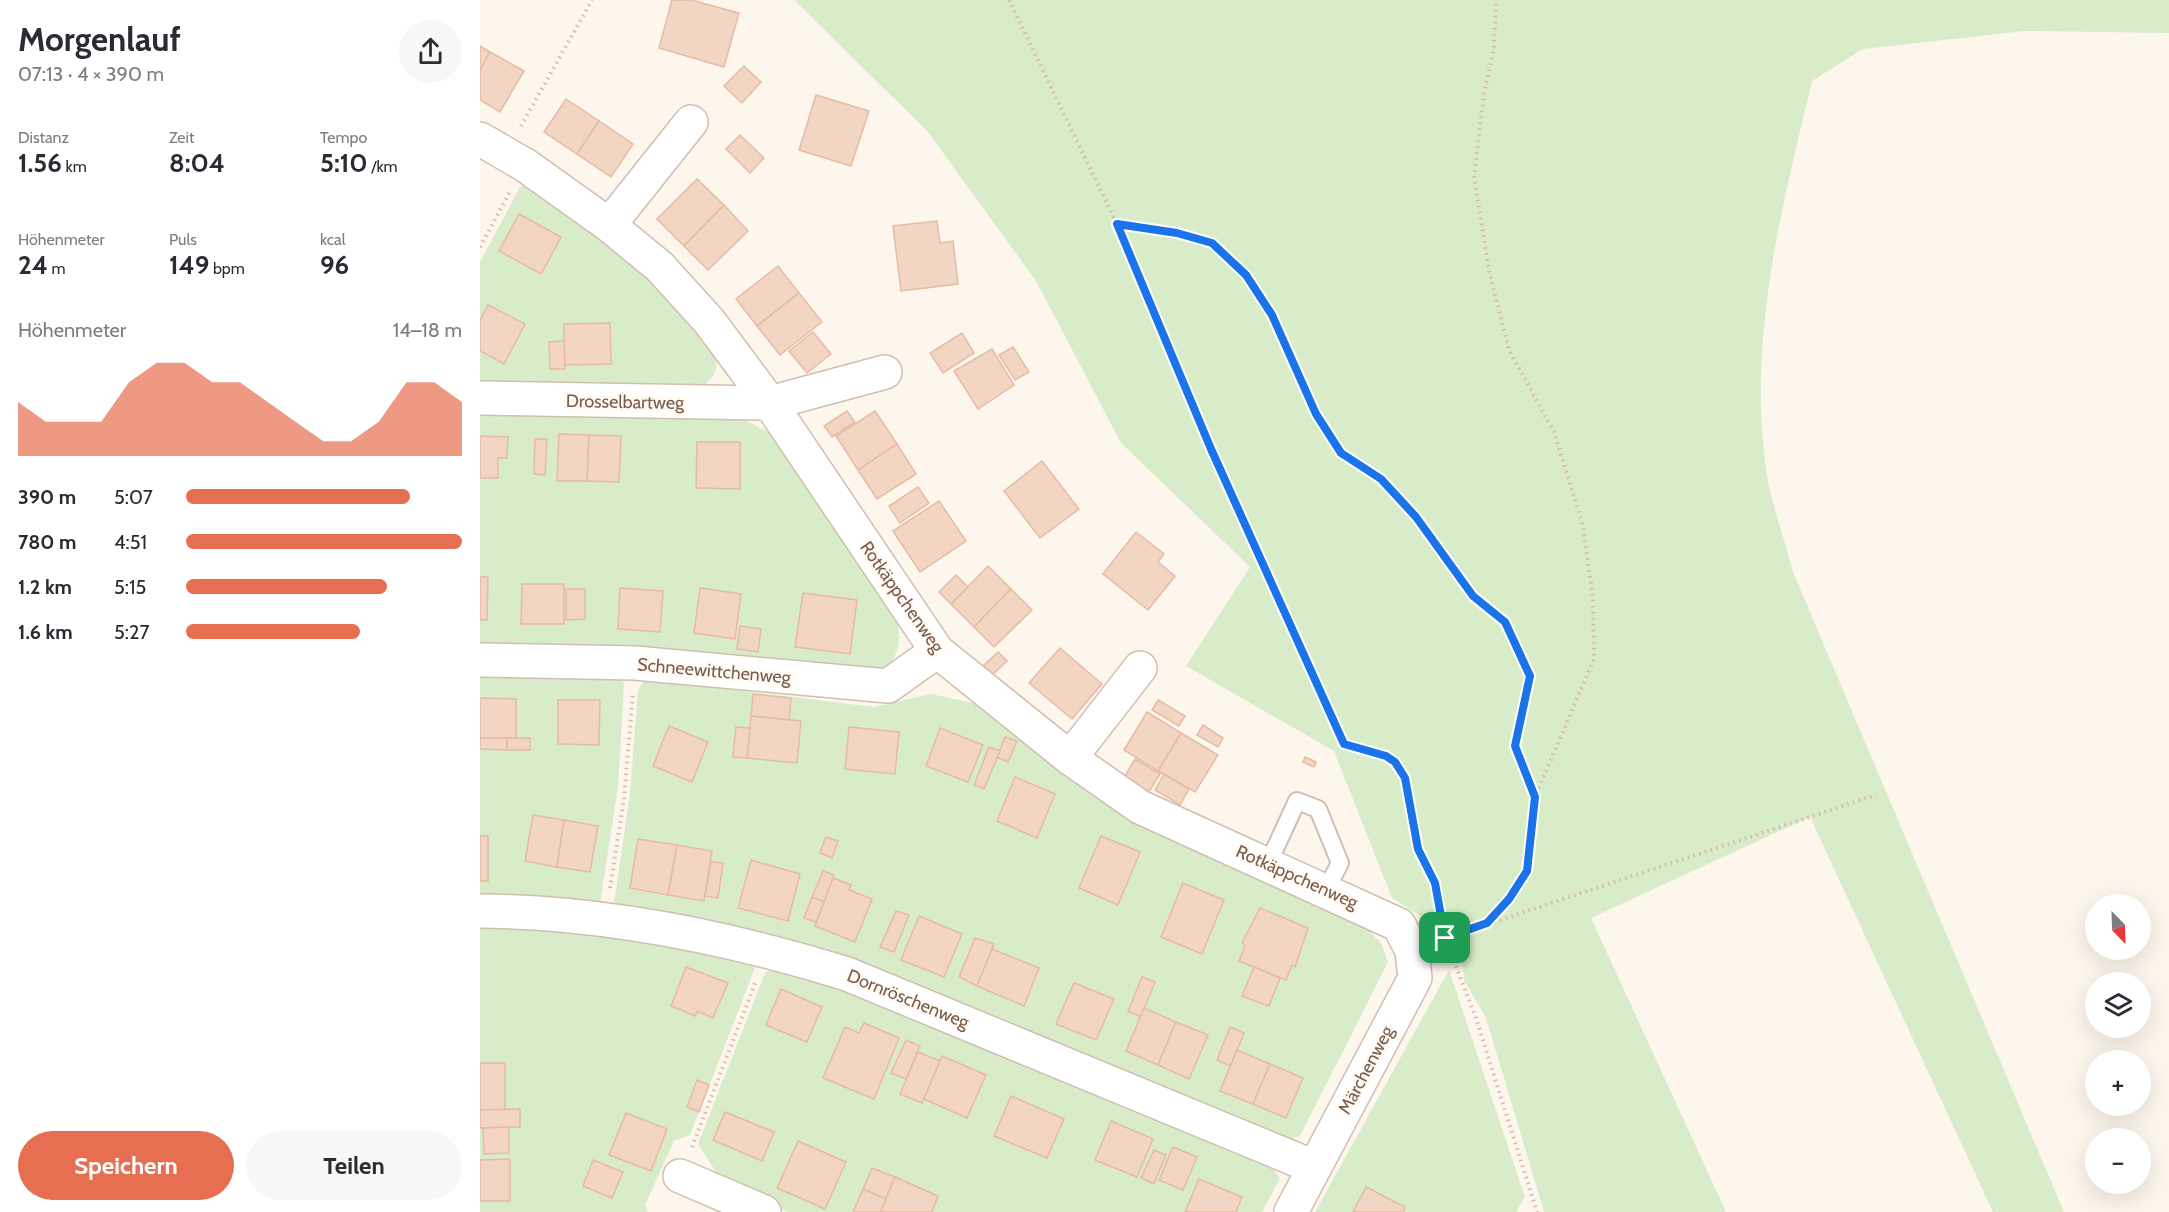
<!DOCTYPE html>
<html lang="de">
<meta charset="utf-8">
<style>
:root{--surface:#fff;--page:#f7f7f7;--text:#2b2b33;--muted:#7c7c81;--accent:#e76f51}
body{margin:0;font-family:Cabin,sans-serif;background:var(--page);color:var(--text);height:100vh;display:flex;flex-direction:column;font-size:22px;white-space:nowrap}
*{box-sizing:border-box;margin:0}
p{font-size:20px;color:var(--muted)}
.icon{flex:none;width:33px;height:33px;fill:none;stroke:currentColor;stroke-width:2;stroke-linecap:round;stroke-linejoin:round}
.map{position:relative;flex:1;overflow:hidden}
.details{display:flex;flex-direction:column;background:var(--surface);width:480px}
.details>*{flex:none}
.needle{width:39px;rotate:157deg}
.controls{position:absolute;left:1605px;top:894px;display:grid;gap:12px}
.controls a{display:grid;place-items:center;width:66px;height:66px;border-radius:50%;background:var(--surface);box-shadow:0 6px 24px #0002;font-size:30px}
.pin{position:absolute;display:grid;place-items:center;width:51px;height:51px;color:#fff;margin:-26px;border-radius:12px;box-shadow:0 3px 9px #0006}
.round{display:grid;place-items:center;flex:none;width:63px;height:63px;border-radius:32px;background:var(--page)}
.overview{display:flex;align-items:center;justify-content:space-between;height:102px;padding:0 18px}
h1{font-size:33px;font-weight:700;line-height:45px}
.stats{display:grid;grid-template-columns:repeat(3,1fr);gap:9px;height:102px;padding:6px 18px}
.stats div{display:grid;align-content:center}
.stats b{font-size:26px;font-weight:700}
.stats small{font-size:16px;font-weight:400}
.stats p{font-size:16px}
.chart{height:168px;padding:12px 18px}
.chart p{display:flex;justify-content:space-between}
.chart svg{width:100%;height:108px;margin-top:6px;fill:var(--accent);opacity:.7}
.button{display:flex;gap:12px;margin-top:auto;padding:12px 18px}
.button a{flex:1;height:69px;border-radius:36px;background:var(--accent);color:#fff;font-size:24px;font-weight:700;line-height:69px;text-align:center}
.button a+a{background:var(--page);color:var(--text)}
ul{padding:0 18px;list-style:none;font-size:20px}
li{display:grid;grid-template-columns:96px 72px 1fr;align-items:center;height:45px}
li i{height:15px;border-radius:8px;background:var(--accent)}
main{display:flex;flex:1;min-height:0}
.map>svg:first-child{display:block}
.green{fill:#d8ecc9}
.building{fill:#f3d5c3;stroke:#e6bba3;stroke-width:1.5}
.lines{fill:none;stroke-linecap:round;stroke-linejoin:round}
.lane-casing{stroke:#d1beb0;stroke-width:20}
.street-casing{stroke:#d1beb0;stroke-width:36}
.path{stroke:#d9b8a5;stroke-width:4;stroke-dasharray:1.5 4.5;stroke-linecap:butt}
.lane{stroke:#fff;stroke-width:16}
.street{stroke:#fff;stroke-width:33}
.route-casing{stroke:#fff;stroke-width:12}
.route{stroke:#1a73e8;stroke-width:8}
.labels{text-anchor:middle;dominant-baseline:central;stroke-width:6;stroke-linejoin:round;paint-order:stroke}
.street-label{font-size:18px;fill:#7a5c4d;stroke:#fffaf3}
</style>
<main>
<section class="details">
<div class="overview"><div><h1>Morgenlauf</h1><p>07:13 · 4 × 390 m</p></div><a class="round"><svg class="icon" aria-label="share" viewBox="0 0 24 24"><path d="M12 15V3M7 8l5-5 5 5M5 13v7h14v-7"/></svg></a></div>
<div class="stats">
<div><p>Distanz</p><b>1.56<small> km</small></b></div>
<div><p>Zeit</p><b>8:04</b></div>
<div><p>Tempo</p><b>5:10<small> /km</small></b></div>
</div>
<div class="stats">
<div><p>Höhenmeter</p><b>24<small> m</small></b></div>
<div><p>Puls</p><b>149<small> bpm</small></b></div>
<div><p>kcal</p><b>96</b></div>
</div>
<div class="chart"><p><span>Höhenmeter</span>14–18 m</p>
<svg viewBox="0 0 160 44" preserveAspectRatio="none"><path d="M0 44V22L10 30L20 30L30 30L40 14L50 6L60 6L70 14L80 14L90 22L100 30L110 38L120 38L130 30L140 14L150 14L160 22V44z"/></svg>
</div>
<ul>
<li><b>390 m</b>5:07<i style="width:81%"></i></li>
<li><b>780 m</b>4:51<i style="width:100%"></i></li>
<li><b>1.2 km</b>5:15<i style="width:73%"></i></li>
<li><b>1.6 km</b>5:27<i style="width:63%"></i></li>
</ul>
<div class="button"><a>Speichern</a><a>Teilen</a></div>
</section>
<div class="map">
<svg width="1689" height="1212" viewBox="0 0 1689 1212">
<rect width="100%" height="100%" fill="#fdf6ec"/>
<g class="green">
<path d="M 314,0 L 1689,0 L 1689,33 L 1544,31 L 1383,49 L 1332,81 C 1302,206 1269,333 1285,462 C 1289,499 1304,536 1313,572 L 1584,1212 L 1513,1212 L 1330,817 L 1111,918 L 1246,1212 L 1064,1212 L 1006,1018 L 984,980 L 979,928 L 948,921 L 912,898 L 854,751 L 706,666 L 770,567 L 641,443 L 556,281 L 448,132 Z"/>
<path d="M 50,184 L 117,234 L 168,278 L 235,354 C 239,368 235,378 222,386 L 0,382 L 0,262 L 40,187 Z"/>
<path d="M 0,413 L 262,419 L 291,433 L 417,619 C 421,642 420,656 402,671 L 0,646 Z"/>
<polygon points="0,677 139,678 144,684 138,787 120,903 0,894"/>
<polygon points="165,679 394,707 451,694 493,703 613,793 882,922 901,944 908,962 820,1136 809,1139 393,970 134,904 150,792 158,690"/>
<polygon points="0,926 85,928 270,958 275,968 210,1135 194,1141 165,1205 168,1212 0,1212"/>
<polygon points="299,964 330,974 792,1167 800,1178 782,1212 308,1212 245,1186 218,1144 285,973"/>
<polygon points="969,970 1045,1197 1036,1212 835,1212"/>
</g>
<g class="building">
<polygon points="192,0 211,0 259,13 244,67 179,48"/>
<polygon points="0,46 10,52 0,70"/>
<polygon points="10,52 44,71 20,112 0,100 0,70"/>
<polygon points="264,66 281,82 262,103 244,86"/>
<polygon points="336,95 389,111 371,166 319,150"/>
<polygon points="86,99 119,121 97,154 64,132"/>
<polygon points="119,121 153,144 131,177 97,154"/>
<polygon points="260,135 284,158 270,173 246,149"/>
<polygon points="217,179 244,205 204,246 177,219"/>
<polygon points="244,205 268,231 228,270 204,246"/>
<polygon points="39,214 81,237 61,274 19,251"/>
<polygon points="457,221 460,243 473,241 478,284 421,291 413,226"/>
<polygon points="298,266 319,293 277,326 256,299"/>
<polygon points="319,293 342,322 300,355 277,326"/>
<polygon points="8,305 45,324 24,364 0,351 0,320"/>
<polygon points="130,323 131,364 84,365 84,324"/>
<polygon points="333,332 351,354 327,373 309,351"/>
<polygon points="482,333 494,353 463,373 450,353"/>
<polygon points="84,341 85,369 70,369 69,342"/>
<polygon points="533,347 549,372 535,380 519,355"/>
<polygon points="512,349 534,385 498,409 474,371"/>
<polygon points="367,411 375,422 352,437 344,426"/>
<polygon points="395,411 417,444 378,470 356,436"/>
<polygon points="79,434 109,435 107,481 77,481"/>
<polygon points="109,435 141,436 139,482 107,481"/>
<polygon points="0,436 28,437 27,458 18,458 18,478 0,478"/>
<polygon points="55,439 67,439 65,475 54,474"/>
<polygon points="217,442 260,442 260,489 216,488"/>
<polygon points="417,444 436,474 397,499 378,470"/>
<polygon points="562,461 599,509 560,538 524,491"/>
<polygon points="438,487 449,503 420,523 409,506"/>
<polygon points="459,501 486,541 440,572 413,531"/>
<polygon points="656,532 684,554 678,562 695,576 668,610 623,574"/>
<polygon points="508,566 531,589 494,627 471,604"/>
<polygon points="476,575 488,587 471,604 459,592"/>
<polygon points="0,577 8,577 7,620 0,620"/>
<polygon points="42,584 84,584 84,624 41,624"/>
<polygon points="140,588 183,591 180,632 138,629"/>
<polygon points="220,588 261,594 255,639 214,633"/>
<polygon points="86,589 105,589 105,619 86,620"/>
<polygon points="531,589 552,610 514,647 494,627"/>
<polygon points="323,593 377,600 370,654 315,647"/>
<polygon points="260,626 281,629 278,652 257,649"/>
<polygon points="580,648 622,684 592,719 549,683"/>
<polygon points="518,652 527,661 511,676 502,667"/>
<polygon points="273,694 311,698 309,720 271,716"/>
<polygon points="0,698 36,699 36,738 0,738"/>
<polygon points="78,700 120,700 119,745 78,744"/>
<polygon points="678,700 705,716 699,726 672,710"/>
<polygon points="667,712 701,733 678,771 644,750"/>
<polygon points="271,716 321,721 317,763 267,758"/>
<polygon points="723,725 743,738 738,747 717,735"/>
<polygon points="189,726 228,742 212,782 173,766"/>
<polygon points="256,727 270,728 267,758 253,757"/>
<polygon points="369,727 419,732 415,774 365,769"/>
<polygon points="460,728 503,745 488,782 446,766"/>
<polygon points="701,733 738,755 715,792 678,771"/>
<polygon points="525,737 537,741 528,762 517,757"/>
<polygon points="0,738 27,738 27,750 0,749"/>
<rect x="27" y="738" width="23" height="12"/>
<polygon points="509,747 520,751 504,789 494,785"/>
<polygon points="825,757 836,762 834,767 823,762"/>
<polygon points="655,759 680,774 669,792 644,778"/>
<polygon points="684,774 709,789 700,805 675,790"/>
<polygon points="535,777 575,794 557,838 517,821"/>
<polygon points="53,815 84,820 77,867 45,861"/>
<polygon points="84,820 118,826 110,872 77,867"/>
<rect x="0" y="836" width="8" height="45"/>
<polygon points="621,836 660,852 638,905 599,888"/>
<polygon points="346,837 358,841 352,858 340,853"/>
<polygon points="158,839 197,845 188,895 150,888"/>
<polygon points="197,845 232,851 224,901 188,895"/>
<polygon points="271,860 320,874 308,921 258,908"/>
<polygon points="231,862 243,863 238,898 225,896"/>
<polygon points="343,871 354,875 344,902 332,897"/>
<polygon points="353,878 371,885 369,890 392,899 375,942 335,926"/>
<polygon points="703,883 744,900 722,954 681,937"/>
<polygon points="332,897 344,902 336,922 324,918"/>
<polygon points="780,908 828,928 815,967 812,965 806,980 759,961 765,945 762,943"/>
<polygon points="416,911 429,915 414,952 400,947"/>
<polygon points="439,916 482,934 464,977 421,960"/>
<polygon points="495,938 514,944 497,986 479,977"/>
<polygon points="512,949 559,968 544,1006 497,986"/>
<polygon points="206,967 248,983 233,1018 217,1011 215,1016 191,1006"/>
<polygon points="774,967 800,978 789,1006 762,996"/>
<polygon points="662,977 675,982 661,1017 648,1011"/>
<polygon points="594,983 634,999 616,1040 576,1024"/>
<polygon points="301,989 342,1007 327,1042 286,1025"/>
<polygon points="664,1008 696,1022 678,1065 646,1051"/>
<polygon points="696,1022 728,1035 709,1079 678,1065"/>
<polygon points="384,1023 419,1038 394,1099 343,1078 365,1027 379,1033"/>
<polygon points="750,1027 764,1033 751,1066 737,1060"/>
<polygon points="426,1040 440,1046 426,1079 411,1073"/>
<polygon points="757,1050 790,1064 773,1104 740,1091"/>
<polygon points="438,1052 460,1061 442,1103 420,1094"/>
<polygon points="462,1056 506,1075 487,1118 444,1099"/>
<rect x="0" y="1063" width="25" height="47"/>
<polygon points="790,1064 823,1078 806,1118 773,1104"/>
<polygon points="217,1080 229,1085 219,1112 207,1107"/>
<polygon points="531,1096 584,1119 567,1158 514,1136"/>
<polygon points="40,1109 40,1127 0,1128 0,1110"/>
<polygon points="245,1112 294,1132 282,1161 233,1140"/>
<polygon points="146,1113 187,1129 171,1171 129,1155"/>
<polygon points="631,1121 673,1139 657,1177 615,1160"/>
<polygon points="29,1127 29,1153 4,1154 3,1128"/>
<polygon points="318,1141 366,1162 345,1209 297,1188"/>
<polygon points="693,1147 717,1157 703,1190 679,1180"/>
<polygon points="674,1150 686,1155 674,1184 661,1178"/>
<polygon points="30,1159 30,1201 0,1201 0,1160"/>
<polygon points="113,1160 143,1172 132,1198 103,1186"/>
<polygon points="392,1168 415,1177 406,1199 383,1189"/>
<polygon points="415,1177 458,1196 452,1212 400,1212"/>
<polygon points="719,1179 762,1197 756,1212 705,1212"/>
<polygon points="886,1187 925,1207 923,1212 873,1212"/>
<polygon points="383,1189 406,1199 400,1212 373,1212"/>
</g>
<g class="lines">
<g class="lane-casing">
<polyline id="lane" points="788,864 817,801 838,809 860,863 846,890"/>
</g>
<g class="street-casing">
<g id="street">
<polyline points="0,139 45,165 129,225 180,267 229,321 290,403 457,651 590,758 660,807 919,925 932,951 935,978 811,1212"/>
<polyline points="129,225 211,122"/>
<polyline points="0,398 290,403 405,372"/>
<polyline points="0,660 155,663 408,686 457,651"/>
<polyline points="590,758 660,668"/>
<path d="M 0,911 C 125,912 248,937 367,974 L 834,1167"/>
<polyline points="200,1176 284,1212"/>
</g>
</g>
<g class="path">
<polyline points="529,0 637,224 731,449 864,744 906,756 915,762 925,778 938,849 955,883 965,938 996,1018 1057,1212"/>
<polyline points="41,126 112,0"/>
<polyline points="637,224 697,233 732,243 766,275 792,315 836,414 861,453 901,479 936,517 993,596 1025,622 1050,676 1035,746 1055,797"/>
<polyline points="0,247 30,192"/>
<polyline points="130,888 144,799 153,693"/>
<polyline points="1007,923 1029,899 1047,871 1055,797 1114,659 1113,598 1103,526 1074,432 1029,350 1009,271 994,176 1004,94 1014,48 1016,0"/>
<polyline points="963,939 1396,795"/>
<polyline points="212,1147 276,981"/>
</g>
<use href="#lane" class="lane"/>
<use href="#street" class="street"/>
</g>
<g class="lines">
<g class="route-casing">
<polygon id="route" points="637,224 697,233 732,243 766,275 792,315 836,414 861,453 901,479 936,517 993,596 1025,622 1050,676 1035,746 1055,797 1047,871 1029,899 1007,923 965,938 955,883 938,849 925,778 915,762 906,756 864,744 731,449"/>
</g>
<use href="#route" class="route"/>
</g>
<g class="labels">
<g class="street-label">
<text transform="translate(145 402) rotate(1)">Drosselbartweg</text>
<text transform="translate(422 597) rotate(55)">Rotkäppchenweg</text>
<text transform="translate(234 671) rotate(5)">Schneewittchenweg</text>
<text transform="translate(817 877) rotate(24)">Rotkäppchenweg</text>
<text transform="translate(428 999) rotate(22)">Dornröschenweg</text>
<text transform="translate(886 1070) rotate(-62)">Märchenweg</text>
</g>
</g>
</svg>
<div class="controls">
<a><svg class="needle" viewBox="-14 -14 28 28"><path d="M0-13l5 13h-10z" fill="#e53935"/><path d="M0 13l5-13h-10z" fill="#7c7c81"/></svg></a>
<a><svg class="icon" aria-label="layers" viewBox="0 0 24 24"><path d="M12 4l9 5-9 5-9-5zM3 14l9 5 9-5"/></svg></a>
<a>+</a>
<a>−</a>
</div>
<div class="pin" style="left:965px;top:938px;background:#1e9e55"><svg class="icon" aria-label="arrive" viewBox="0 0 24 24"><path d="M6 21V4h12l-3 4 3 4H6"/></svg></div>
</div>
</main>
